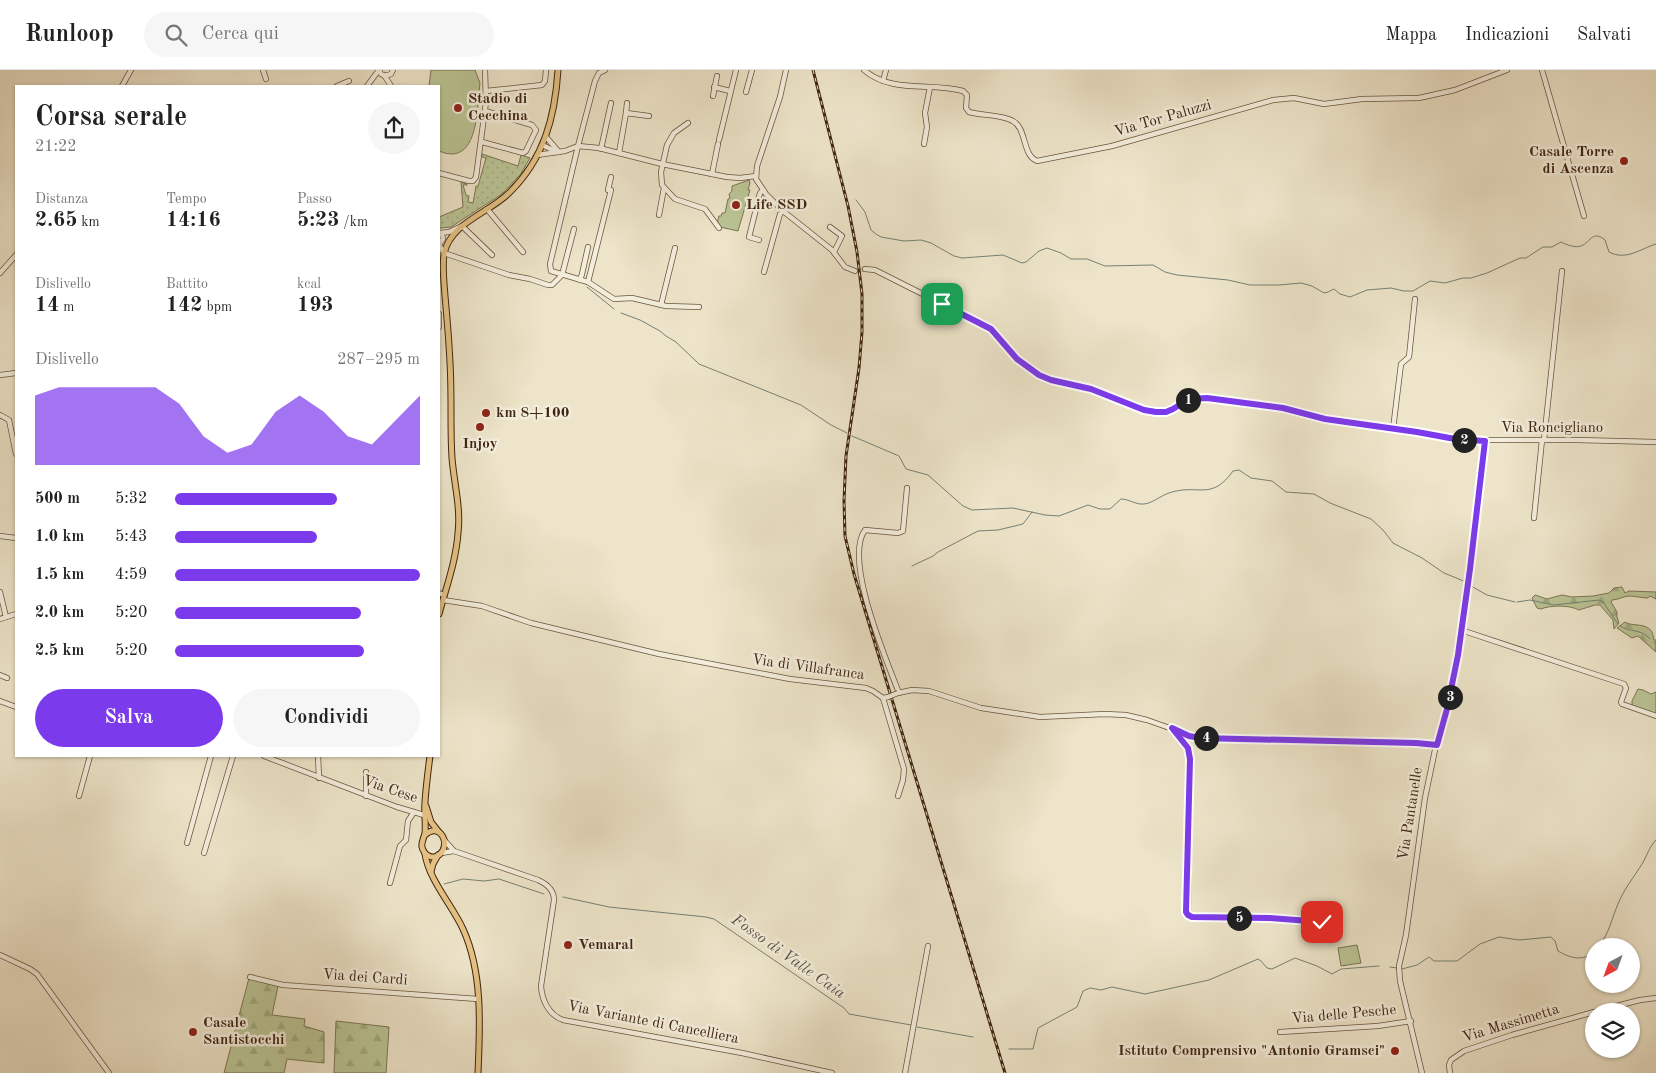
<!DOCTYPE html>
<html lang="it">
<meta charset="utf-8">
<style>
:root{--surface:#fff;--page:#f6f6f6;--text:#222;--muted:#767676;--line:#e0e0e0;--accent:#7c3aed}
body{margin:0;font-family:"Old Standard TT",serif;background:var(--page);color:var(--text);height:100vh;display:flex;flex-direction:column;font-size:19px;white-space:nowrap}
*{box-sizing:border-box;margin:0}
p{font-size:16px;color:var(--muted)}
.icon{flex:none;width:28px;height:28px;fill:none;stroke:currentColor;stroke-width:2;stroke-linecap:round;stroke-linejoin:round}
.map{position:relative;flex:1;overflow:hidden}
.side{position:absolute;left:15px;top:15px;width:425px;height:672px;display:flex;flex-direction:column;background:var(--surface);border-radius:0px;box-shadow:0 1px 4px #0004}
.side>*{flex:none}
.needle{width:32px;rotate:221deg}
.tools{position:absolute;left:1585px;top:868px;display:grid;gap:10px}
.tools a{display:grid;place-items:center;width:55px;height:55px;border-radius:50%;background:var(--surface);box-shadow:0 1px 4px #0004;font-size:25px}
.pin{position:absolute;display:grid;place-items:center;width:42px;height:42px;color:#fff;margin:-21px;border-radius:10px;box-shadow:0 2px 8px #0006}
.km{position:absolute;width:25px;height:25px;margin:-12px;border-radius:50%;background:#222;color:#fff;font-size:14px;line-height:25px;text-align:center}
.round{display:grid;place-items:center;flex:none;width:52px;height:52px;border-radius:26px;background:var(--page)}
.head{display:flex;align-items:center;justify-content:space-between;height:85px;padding:0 20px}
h1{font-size:28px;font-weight:700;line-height:38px}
.stats{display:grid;grid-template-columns:repeat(3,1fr);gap:8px;height:85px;padding:5px 20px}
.stats div{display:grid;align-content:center}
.stats b{font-size:21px;font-weight:700}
.stats small{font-size:14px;font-weight:400}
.stats p{font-size:14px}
.chart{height:140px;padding:10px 20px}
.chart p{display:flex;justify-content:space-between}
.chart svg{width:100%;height:90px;margin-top:5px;fill:var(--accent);opacity:.7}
.button{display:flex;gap:10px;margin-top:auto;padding:10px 20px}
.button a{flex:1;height:58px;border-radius:30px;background:var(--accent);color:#fff;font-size:20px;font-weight:700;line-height:58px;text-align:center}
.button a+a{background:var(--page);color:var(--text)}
ul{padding:0 20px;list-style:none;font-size:16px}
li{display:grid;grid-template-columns:80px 60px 1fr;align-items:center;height:38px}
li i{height:12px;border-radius:6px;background:var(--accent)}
header{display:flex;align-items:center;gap:30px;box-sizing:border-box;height:70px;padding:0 25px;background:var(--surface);border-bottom:1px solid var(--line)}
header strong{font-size:24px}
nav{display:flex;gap:28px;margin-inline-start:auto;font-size:18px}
.search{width:350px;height:45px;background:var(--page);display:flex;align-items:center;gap:12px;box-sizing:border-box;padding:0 18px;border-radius:28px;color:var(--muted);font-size:19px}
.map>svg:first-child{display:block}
.grass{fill:#bac495;stroke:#7c7452}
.forest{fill:url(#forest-firs);stroke:#7c7452}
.park{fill:url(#park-dots);stroke:#7c7452}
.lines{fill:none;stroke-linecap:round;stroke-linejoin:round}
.stream{stroke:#758174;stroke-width:1}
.minor-tunnel{stroke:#cabea4;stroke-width:4.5;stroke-dasharray:4.5 2;stroke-linecap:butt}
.minor-casing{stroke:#6a553e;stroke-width:6}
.major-casing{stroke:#3f250f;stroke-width:7}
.minor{stroke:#f3eddc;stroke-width:4.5}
.major{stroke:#e6c284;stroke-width:5}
.rail-casing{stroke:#3f250f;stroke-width:3}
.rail{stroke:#f3eddc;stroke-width:1;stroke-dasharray:4;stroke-linecap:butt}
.minor-bridge-casing{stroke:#6a553e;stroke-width:6;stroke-linecap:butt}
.minor-bridge{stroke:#f3eddc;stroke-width:4.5}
.route-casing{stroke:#fff;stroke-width:10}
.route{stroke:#7c3aed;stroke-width:6}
.poi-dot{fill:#8f2418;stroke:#f3eddc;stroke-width:2}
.labels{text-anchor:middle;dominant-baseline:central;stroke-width:5;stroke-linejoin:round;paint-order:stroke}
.poi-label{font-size:15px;font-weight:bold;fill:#3f250f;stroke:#f3eddc;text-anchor:start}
.street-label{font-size:15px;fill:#3f250f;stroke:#f3eddc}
.water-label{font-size:16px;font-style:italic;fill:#5a5342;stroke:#f3eddc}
</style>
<header>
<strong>Runloop</strong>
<div class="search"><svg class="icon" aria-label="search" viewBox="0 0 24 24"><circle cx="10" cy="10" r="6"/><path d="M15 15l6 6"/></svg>Cerca qui</div>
<nav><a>Mappa</a><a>Indicazioni</a><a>Salvati</a></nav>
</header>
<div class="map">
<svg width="1656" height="1003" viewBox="0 0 1656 1003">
<defs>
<pattern id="forest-firs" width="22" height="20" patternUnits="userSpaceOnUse" patternTransform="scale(1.25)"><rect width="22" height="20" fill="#bac495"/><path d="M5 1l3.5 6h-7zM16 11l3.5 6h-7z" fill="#a1a87f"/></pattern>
<pattern id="park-dots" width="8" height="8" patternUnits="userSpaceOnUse" patternTransform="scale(1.25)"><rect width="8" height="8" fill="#bac495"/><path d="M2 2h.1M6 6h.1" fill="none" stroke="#a1a87f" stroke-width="1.8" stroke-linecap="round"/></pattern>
</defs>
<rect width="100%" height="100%" fill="#ede4c9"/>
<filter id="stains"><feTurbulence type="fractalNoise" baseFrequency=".004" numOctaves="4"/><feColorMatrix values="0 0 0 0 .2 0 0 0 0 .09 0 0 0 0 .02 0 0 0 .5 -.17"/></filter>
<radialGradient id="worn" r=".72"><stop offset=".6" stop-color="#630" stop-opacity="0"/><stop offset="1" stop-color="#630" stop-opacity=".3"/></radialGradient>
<g class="grass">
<path d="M 431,0 L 475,0 L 480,13 C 477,37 479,98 439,81 L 439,16 L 429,16 Z"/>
<polygon points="749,110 750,113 748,120 750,120 738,161 720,157 717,153 719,146 721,146 722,143 725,143 728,129 730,128 729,124 732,121 732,116"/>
<polygon points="1638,619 1643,620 1651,624 1656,622 1656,644 1632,636 1632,631"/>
<polygon points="1357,875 1361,893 1341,896 1338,878"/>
</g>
<g class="forest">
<path d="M 1622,517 L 1625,523 L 1629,521 L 1656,522 L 1656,529 L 1650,526 L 1648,528 C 1642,528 1635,526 1629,526 C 1624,526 1618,530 1612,530 L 1611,532 L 1617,542 L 1617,547 L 1619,553 L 1614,559 L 1613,550 L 1600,535 L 1595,535 L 1579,540 C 1570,535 1550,535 1541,539 L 1537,538 L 1532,528 L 1535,525 L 1547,529 L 1562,525 L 1572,527 L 1593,526 L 1609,523 L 1614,518 Z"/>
<path d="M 1625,552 C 1632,557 1646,552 1652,562 C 1653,564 1653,567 1654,570 L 1656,570 L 1656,582 L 1638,566 L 1632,568 L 1617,558 Z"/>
<polygon points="249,908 278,916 272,945 305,949 304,956 324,962 324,993 287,989 284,1003 224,1003"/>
<polygon points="336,951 389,957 386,1003 334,1003"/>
</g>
<polygon class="park" points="482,84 518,96 521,85 530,88 520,105 502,124 451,157 440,158 439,157 439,147 463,137 461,112 467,114 467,115 463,115 466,125 469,126 468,132 473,133 476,116 478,116 486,88 482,87"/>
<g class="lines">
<g class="stream">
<path d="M 856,130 L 865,142 L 871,160 L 876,164 L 881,167 L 904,171 L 921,170 L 931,173 L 954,186 L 962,188 L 1003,185 L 1022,193 L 1026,192 L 1039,181 L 1047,178 L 1061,183 L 1071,189 L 1087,189 L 1105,196 L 1153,195 L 1165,202 L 1177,205 L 1228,210 L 1250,215 L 1279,215 L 1301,213 L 1312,216 L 1324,223 L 1328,222 L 1334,219 L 1340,224 L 1350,227 L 1367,220 L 1391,218 L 1404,221 L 1413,221 L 1430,211 L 1445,213 L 1463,208 L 1471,208 L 1487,203 L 1520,188 L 1526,188 L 1543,177 L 1552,177 L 1561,172 C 1567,175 1575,178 1581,176 C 1592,171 1592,160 1605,170 L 1609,182 C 1626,191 1640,179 1656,174"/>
<polyline points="587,217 614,239"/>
<polyline points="621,243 640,250 660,261 666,266 676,272 699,294 801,335 831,355 847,363"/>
<path d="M 852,366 L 899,386 L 906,399 L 928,405 L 963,436 L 972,440 L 1013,438 L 1045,445 L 1059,446 L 1088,435 L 1100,439 L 1110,439 L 1121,429 C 1129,429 1136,435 1144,434 C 1153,433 1160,426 1169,423 C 1198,413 1211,432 1233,401 L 1239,400 L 1251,408 L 1272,411 L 1286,422 L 1314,424 L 1330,433 L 1371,449 L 1383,460 L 1393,473 L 1422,488 L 1444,503 L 1466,512"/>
<polyline points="912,496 933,486 938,482 978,461 998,460 1023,454 1032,442"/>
<polyline points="1471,516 1487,525 1515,532"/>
<polyline points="1517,532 1530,530 1554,535 1599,530 1603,532 1618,554"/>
<path d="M 1620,556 C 1630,563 1641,558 1650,569"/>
<polyline points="1654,572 1656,574"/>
<polyline points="444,814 463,809 484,811 499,809 544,824"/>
<polyline points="563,827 609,837 706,847 714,849 844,938 849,944 911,955"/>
<path d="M 1599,876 C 1610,862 1611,850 1618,834 C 1624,819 1634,807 1642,794 C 1647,786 1649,777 1656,770"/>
<polyline points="1390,897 1397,898"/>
<path d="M 1402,899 L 1417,895 L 1429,887 L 1434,891 L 1457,891 L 1480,874 L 1499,867 L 1519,870 L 1551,867 L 1555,871 L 1558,881 C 1570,888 1583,892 1594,882"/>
<polyline points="917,957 973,967"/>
<polyline points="1009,979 1033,979 1038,958 1077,937 1083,921 1090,918 1101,920 1112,917 1145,924 1209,910 1258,889 1261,891 1267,898 1272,899 1295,888 1317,896 1332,904 1341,899 1379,896"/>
</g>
<polyline class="minor-tunnel" points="855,201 865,199"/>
<g class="minor-casing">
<g id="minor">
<polyline points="263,0 266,9"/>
<polyline points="379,0 381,4 385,6 391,4 393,0"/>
<polyline points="786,0 780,27 757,96 756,109 766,124 783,141 832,180 845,197 855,201"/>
<path d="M 864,0 C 892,24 931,12 963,21 L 967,25 L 966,38 L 969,42 C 983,46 1000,44 1013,51 C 1027,59 1022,85 1037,91 L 1112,76 L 1273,30 L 1294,28 L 1324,34 L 1362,29 L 1419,28 L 1455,20 L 1507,0"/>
<polyline points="1542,0 1584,146"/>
<polyline points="384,5 391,16"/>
<polyline points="883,11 886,0"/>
<polyline points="122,16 131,0"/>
<polyline points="337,16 349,11"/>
<polyline points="367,16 379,0"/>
<polyline points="714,17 730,21"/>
<polyline points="486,21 542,15 545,11 546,0"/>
<polyline points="746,22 752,0"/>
<polyline points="713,26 717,6"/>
<polyline points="626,43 627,33"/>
<polyline points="688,53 674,63 667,75 661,102 662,115 675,129 705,139 719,158"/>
<polyline points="546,67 559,82"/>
<polyline points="719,70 736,0"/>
<polyline points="482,72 523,83 526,81 536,60 532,55 485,41"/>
<polyline points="924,74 927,57 925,43 930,17"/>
<polyline points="542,75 555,81"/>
<polyline points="601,79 611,33"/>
<polyline points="619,83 626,43 649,46"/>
<polyline points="537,85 565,81 578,76 595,11 599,3 605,0"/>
<polyline points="439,103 469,111 473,111 476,107 486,32 485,0"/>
<polyline points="712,104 718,74"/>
<polyline points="487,139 523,182"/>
<polyline points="659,145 664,118"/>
<polyline points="830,157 842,166 834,182"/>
<polyline points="439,163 449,162 462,156 492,185"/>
<polyline points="439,163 442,165 443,169 439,174"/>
<polyline points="759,170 749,167 760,123 763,120"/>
<polyline points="439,175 444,183 509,205 530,209 548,215 552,215 562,205"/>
<polyline points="865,199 875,200 986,256 998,266 1017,289 1039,305 1051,310 1091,319 1149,341 1158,343 1168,341 1189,329 1207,327 1283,338 1325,349 1417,362 1462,370 1577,370 1656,372"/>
<polyline points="764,202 780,144 783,141"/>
<polyline points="0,203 16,185"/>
<polyline points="562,205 574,159"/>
<polyline points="580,210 582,204 588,177"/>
<polyline points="588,212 611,120 608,120 611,107"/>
<polyline points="661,235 675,178"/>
<polyline points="699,237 666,236 632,228 614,229 588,212 551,201 550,194 578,76 599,78 662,94 727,107 740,108 756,106"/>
<polyline points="439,244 439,257"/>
<polyline points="0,305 16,303"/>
<polyline points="0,345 9,350 16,384"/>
<polyline points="1393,359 1401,294 1409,287 1415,229"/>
<polyline points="1544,370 1562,201"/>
<polyline points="1534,448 1542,370"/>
<polyline points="0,466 16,468"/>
<polyline points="0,522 6,547"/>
<polyline points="439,523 444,525"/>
<polyline points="443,530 482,536 531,553 659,584 790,609 866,618 873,621 883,628 888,627"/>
<polyline points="0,549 16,544"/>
<polyline points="1461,560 1624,614 1626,618 1621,632 1622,634 1656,646"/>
<polyline points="0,605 7,608"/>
<polyline points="898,623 912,620 929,621 981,638 1040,647 1105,644 1126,645 1147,650 1198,668 1416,673 1437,675"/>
<path d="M 899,623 C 887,591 843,490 865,460 L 898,463 L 903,461 L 907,418"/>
<polyline points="883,628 904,699 903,710 898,726"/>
<polyline points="0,631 16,637"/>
<polyline points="1173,659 1186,675 1190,687 1188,845 1193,847 1269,848 1321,851 1323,855 1323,865"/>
<polyline points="264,686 397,737 424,745"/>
<polyline points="318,686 319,708"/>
<polyline points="79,726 90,686"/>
<polyline points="366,726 366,702"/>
<path d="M 445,771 L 454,781 L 538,810 C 547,814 554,820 554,830 L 541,916 C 542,931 549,945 563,950 L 742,983 L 832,1003"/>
<polyline points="187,773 211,686"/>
<polyline points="204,783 233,686"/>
<polyline points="441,783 454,781"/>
<polyline points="390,813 400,776 406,770 408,751 414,742"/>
<polyline points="0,885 30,899 37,904 109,1003"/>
<polyline points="250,907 283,915 478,929"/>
<polyline points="1597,941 1640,930 1656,928"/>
<polyline points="1280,962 1378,956 1411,951"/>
<polyline points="905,1003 928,876"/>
<polyline points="1422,1003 1400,911 1399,896 1406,865 1425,728 1435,680 1453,612 1458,585 1470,499 1485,371"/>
<polyline points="1450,1003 1449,995 1451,990 1464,981 1512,965 1594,942"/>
</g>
</g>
<g class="major-casing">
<g id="major">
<path d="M 439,544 C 446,518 456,491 458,463 C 461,438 454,413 452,388 C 450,357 452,325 450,293 C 449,271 447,248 445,226 C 444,212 442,197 444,184 C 450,153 489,143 509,123 C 544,89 555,47 558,0"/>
<polyline points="426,736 431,752 438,761"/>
<path d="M 425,765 C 440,751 452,775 439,785 C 432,790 424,785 422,777 C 421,772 424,768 425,763 C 426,753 424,742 425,732 C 426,717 428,701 430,686"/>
<path d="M 425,784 C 429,810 452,835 463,859 C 483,903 480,956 478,1003"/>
<polyline points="431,802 433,794 438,785"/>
</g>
</g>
<use href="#minor" class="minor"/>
<use href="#major" class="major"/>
<g class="rail-casing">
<polyline id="rail" points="813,0 848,136 857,182 862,224 862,262 859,298 846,386 844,431 845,466 854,504 1005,1003"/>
</g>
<use href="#rail" class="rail"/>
<g class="minor-bridge-casing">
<polyline id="minor-bridge" points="888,627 898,623"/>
</g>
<use href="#minor-bridge" class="minor-bridge"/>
</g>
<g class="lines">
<g class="route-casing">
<polyline id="route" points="942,234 991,259 1017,289 1039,305 1051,310 1091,319 1144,340 1156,342 1166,342 1173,339 1189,329 1207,328 1283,338 1325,349 1417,362 1455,369 1485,371 1470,499 1458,585 1447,639 1437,675 1416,673 1200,668 1189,666 1172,658 1188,678 1190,689 1186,842 1188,845 1192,847 1269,848 1322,852"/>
</g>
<use href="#route" class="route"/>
</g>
<g class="poi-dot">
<circle cx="458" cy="38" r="5"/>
<circle cx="1624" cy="91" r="5"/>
<circle cx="736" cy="135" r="5"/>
<circle cx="486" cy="343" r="5"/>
<circle cx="480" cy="357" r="5"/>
<circle cx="568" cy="875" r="5"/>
<circle cx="193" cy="962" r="5"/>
<circle cx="1395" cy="981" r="5"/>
</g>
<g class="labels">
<g class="poi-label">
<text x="468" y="29">Stadio di<tspan x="468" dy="17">Cecchina</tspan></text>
<text x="1614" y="82" text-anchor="end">Casale Torre<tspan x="1614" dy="17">di Ascenza</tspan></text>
<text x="746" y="135">Life SSD</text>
<text x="496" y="343">km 8+100</text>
<text x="480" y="374" text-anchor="middle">Injoy</text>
<text x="578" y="875">Vemaral</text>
<text x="203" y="953">Casale<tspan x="203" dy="17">Santistocchi</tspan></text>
<text x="1385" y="981" text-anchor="end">Istituto Comprensivo "Antonio Gramsci"</text>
</g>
<g class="street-label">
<text transform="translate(1163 49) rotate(-16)">Via Tor Paluzzi</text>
<text x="1552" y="358">Via Roncigliano</text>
<text transform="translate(808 598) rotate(8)">Via di Villafranca</text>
<text transform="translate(390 720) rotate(19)">Via Cese</text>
<text transform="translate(1411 744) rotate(-81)">Via Pantanelle</text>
<text transform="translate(365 908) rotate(4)">Via dei Cardi</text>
<text transform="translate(1344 945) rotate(-5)">Via delle Pesche</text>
<text transform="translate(653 953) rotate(11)">Via Variante di Cancelliera</text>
<text transform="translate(1511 954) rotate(-17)">Via Massimetta</text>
</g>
<g class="water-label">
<text transform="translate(788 887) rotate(35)">Fosso di Valle Caia</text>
</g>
</g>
<rect width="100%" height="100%" filter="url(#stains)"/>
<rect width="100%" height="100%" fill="url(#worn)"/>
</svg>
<div class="tools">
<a><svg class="needle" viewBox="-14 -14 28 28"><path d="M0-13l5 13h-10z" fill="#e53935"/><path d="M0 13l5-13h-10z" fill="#767676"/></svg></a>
<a><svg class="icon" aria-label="layers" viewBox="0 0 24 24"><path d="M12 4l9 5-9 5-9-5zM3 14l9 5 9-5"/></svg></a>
</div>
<div class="pin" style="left:942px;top:234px;background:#1e9e55"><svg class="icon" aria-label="arrive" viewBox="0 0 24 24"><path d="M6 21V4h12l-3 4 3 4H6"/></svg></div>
<div class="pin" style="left:1322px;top:852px;background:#d93025"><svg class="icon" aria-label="check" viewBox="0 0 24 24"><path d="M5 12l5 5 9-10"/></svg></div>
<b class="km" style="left:1188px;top:330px">1</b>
<b class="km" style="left:1464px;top:370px">2</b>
<b class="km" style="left:1450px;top:627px">3</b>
<b class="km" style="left:1206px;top:668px">4</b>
<b class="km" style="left:1239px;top:848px">5</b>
<section class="side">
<div class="head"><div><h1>Corsa serale</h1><p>21:22</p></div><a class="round"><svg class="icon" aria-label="share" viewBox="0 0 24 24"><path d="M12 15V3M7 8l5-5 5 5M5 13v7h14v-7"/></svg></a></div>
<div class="stats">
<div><p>Distanza</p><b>2.65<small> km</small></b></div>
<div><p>Tempo</p><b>14:16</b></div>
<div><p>Passo</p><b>5:23<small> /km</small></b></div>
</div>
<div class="stats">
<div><p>Dislivello</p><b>14<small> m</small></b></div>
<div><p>Battito</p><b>142<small> bpm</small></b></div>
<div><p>kcal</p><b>193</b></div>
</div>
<div class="chart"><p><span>Dislivello</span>287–295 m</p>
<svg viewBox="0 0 160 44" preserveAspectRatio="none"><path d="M0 44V10L10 6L20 6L30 6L40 6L50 6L60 14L70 30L80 38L90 34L100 18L110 10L120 18L130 30L140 34L150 22L160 10V44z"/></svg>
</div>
<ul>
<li><b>500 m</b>5:32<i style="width:66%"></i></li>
<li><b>1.0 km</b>5:43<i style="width:58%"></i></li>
<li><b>1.5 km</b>4:59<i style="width:100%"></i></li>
<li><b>2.0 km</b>5:20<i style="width:76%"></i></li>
<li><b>2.5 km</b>5:20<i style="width:77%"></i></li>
</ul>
<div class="button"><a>Salva</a><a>Condividi</a></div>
</section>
</div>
